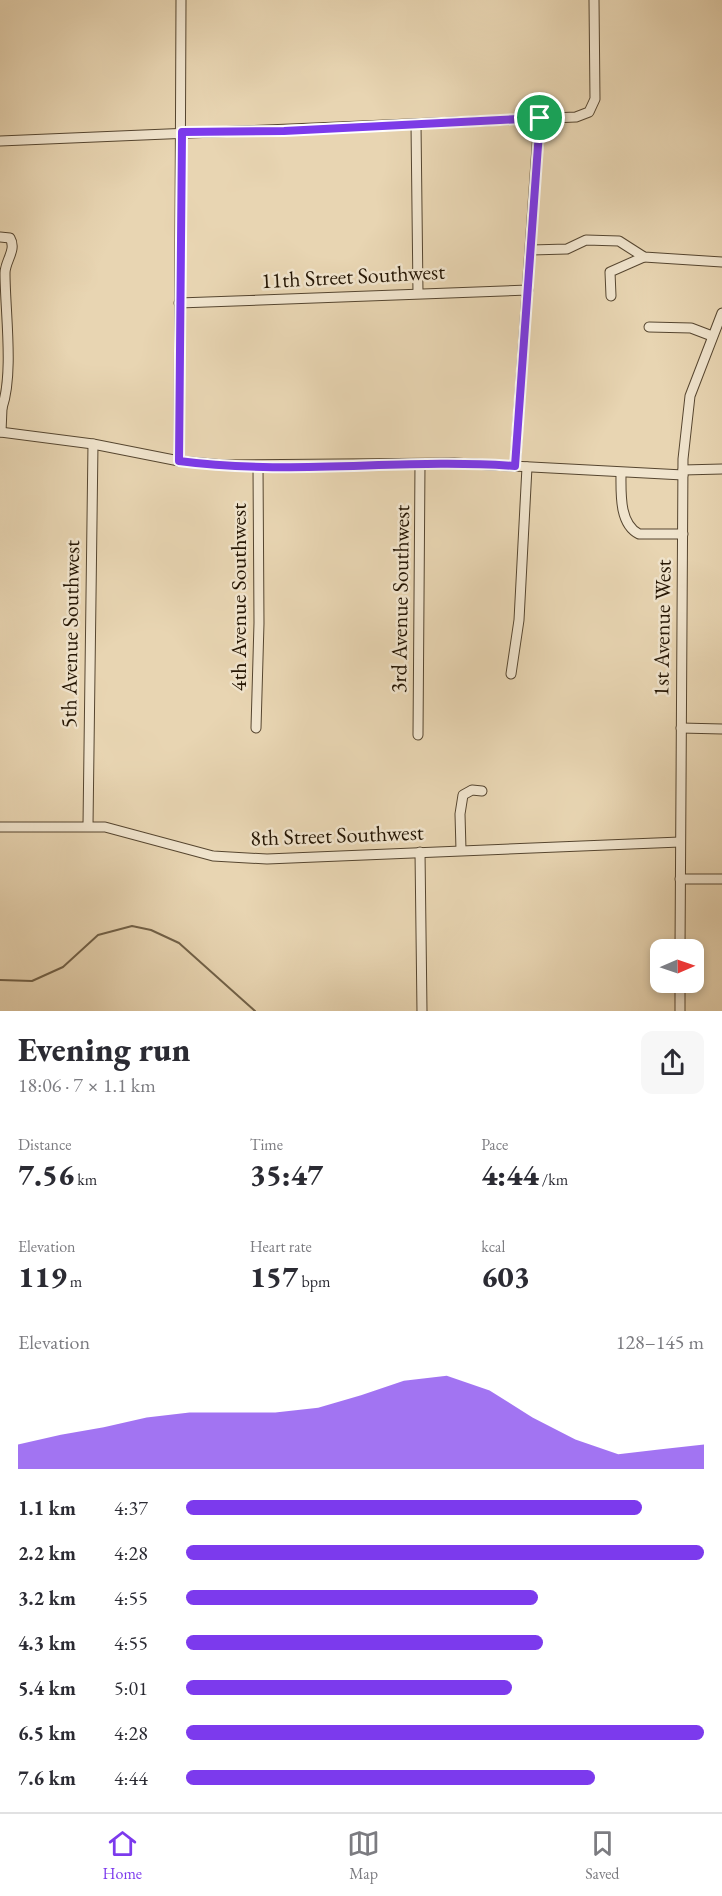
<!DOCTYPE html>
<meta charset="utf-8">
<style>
:root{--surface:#fff;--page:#f7f7f7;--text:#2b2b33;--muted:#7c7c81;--line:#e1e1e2;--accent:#7c3aed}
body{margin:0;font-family:"EB Garamond",serif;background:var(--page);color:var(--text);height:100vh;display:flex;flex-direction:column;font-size:22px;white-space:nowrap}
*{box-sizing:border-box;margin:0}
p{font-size:20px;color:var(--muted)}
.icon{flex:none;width:33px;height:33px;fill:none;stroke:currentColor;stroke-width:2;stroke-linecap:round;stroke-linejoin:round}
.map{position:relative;height:1011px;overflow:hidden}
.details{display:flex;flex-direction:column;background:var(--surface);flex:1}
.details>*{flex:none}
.needle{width:39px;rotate:88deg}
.fabs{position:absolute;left:650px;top:939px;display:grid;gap:12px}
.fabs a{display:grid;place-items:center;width:54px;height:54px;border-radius:12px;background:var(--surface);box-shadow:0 3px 9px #0003;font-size:30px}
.pin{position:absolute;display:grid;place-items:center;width:51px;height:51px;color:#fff;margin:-26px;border:3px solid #fff;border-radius:50%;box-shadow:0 2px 6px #0007}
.round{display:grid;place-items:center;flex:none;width:63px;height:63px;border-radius:12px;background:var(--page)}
.head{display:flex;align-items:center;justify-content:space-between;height:102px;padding:0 18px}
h1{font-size:33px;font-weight:800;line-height:45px}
.metrics{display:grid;grid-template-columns:repeat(3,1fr);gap:9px;height:102px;padding:6px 18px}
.metrics div{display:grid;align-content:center}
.metrics b{font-size:30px;font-weight:800}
.metrics small{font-size:16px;font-weight:400}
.metrics p{font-size:16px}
.chart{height:168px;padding:12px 18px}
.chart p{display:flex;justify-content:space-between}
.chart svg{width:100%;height:108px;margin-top:6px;fill:var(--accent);opacity:.7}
ul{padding:0 18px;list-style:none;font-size:20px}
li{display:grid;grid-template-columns:96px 72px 1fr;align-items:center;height:45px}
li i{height:15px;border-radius:8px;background:var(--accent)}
.menu{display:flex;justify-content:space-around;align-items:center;height:84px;border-top:2px solid var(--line);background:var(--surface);font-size:16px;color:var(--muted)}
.menu a{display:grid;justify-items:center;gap:3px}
.menu .active{color:var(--accent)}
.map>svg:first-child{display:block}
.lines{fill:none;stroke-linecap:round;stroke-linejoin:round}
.stream{stroke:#726249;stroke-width:2}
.minor-casing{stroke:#564630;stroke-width:11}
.minor{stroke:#f0e4cd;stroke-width:9}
.route-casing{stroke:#fff;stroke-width:12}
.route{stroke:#7c3aed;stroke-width:8}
.labels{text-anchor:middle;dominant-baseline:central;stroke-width:5;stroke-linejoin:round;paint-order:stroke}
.street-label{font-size:22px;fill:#251604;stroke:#f0e4cd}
</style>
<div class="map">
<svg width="722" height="1011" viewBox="0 0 722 1011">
<rect width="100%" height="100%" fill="#e8d5b2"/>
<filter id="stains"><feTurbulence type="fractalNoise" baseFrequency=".00333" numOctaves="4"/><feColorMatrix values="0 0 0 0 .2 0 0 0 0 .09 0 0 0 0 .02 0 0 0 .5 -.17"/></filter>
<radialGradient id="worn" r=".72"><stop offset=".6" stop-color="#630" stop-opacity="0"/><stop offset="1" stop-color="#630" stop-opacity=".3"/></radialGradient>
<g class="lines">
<polyline class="stream" points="0,980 32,981 63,967 98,935 132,926 151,930 179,943 255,1011"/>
<g class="minor-casing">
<g id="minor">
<polyline points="416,124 418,293"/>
<polyline points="0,141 576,117 589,112 595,99 594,0"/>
<path d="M 0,237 L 10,238 C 17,250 5,261 5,273 C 5,311 14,373 2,408 L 0,403"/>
<polyline points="531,250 567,249 586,240 619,241 644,257 722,262"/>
<polyline points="611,296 610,272 644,257"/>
<polyline points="179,303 528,290"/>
<polyline points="649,327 691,328 712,336"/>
<polyline points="0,432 93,444 179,461 224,465 454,463 683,475"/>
<polyline points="1,432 2,408"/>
<polyline points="179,461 181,0"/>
<polyline points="515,466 539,118"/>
<polyline points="683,470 722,469"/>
<path d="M 621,473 C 621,493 619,524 639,534 L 683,534"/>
<polyline points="511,674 519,620 527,467"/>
<polyline points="256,728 259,623 258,466"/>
<polyline points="681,728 722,729"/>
<polyline points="418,735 420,464"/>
<polyline points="88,825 93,444"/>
<polyline points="0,827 105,827 213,856 267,859 680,842"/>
<polyline points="461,850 460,814 463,795 472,790 482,791"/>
<polyline points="420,852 422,1011"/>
<polyline points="680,879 722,879"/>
<polyline points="680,950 683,459 690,396 722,313"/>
<polyline points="680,982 680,1011"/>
</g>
</g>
<use href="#minor" class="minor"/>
</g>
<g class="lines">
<g class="route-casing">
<path id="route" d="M 540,118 L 515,466 C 403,458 290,476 179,461 L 182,132 L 284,131 Z"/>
</g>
<use href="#route" class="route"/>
</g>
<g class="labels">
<g class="street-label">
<text transform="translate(353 276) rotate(-3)">11th Street Southwest</text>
<text transform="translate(238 597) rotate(-90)">4th Avenue Southwest</text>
<text transform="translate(400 599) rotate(-89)">3rd Avenue Southwest</text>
<text transform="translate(662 628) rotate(-89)">1st Avenue West</text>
<text transform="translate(70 634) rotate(-89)">5th Avenue Southwest</text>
<text transform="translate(337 835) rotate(-2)">8th Street Southwest</text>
</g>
</g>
<rect width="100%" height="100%" filter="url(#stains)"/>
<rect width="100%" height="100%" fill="url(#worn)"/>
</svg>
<div class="fabs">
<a><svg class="needle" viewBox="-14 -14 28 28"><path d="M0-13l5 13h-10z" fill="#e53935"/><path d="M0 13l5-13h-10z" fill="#7c7c81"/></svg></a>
</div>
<div class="pin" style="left:540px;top:118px;background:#1e9e55"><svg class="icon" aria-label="arrive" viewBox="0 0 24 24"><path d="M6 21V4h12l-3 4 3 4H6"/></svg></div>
</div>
<section class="details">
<div class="head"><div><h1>Evening run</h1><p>18:06 · 7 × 1.1 km</p></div><a class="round"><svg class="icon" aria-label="share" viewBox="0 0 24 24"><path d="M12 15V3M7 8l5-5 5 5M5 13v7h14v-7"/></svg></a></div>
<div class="metrics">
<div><p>Distance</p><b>7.56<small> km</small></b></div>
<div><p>Time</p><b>35:47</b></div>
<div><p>Pace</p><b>4:44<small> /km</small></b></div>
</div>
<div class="metrics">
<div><p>Elevation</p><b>119<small> m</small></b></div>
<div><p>Heart rate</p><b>157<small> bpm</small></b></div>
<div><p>kcal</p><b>603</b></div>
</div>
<div class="chart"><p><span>Elevation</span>128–145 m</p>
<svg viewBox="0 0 160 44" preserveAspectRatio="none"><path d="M0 44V34L10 30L20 27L30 23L40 21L50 21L60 21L70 19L80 14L90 8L100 6L110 12L120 23L130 32L140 38L150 36L160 34V44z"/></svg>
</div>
<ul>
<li><b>1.1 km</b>4:37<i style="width:88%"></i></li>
<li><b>2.2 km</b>4:28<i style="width:100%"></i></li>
<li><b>3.2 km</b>4:55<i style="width:68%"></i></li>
<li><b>4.3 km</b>4:55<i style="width:69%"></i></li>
<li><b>5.4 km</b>5:01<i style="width:63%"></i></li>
<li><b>6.5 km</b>4:28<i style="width:100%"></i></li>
<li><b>7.6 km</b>4:44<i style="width:79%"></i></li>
</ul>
</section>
<nav class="menu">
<a class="active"><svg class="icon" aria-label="home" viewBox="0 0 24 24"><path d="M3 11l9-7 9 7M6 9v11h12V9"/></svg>Home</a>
<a><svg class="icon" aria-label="map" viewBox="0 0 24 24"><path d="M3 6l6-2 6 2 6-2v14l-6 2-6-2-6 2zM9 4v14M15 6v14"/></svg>Map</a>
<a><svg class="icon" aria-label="saved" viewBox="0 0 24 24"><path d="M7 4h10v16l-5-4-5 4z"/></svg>Saved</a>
</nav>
